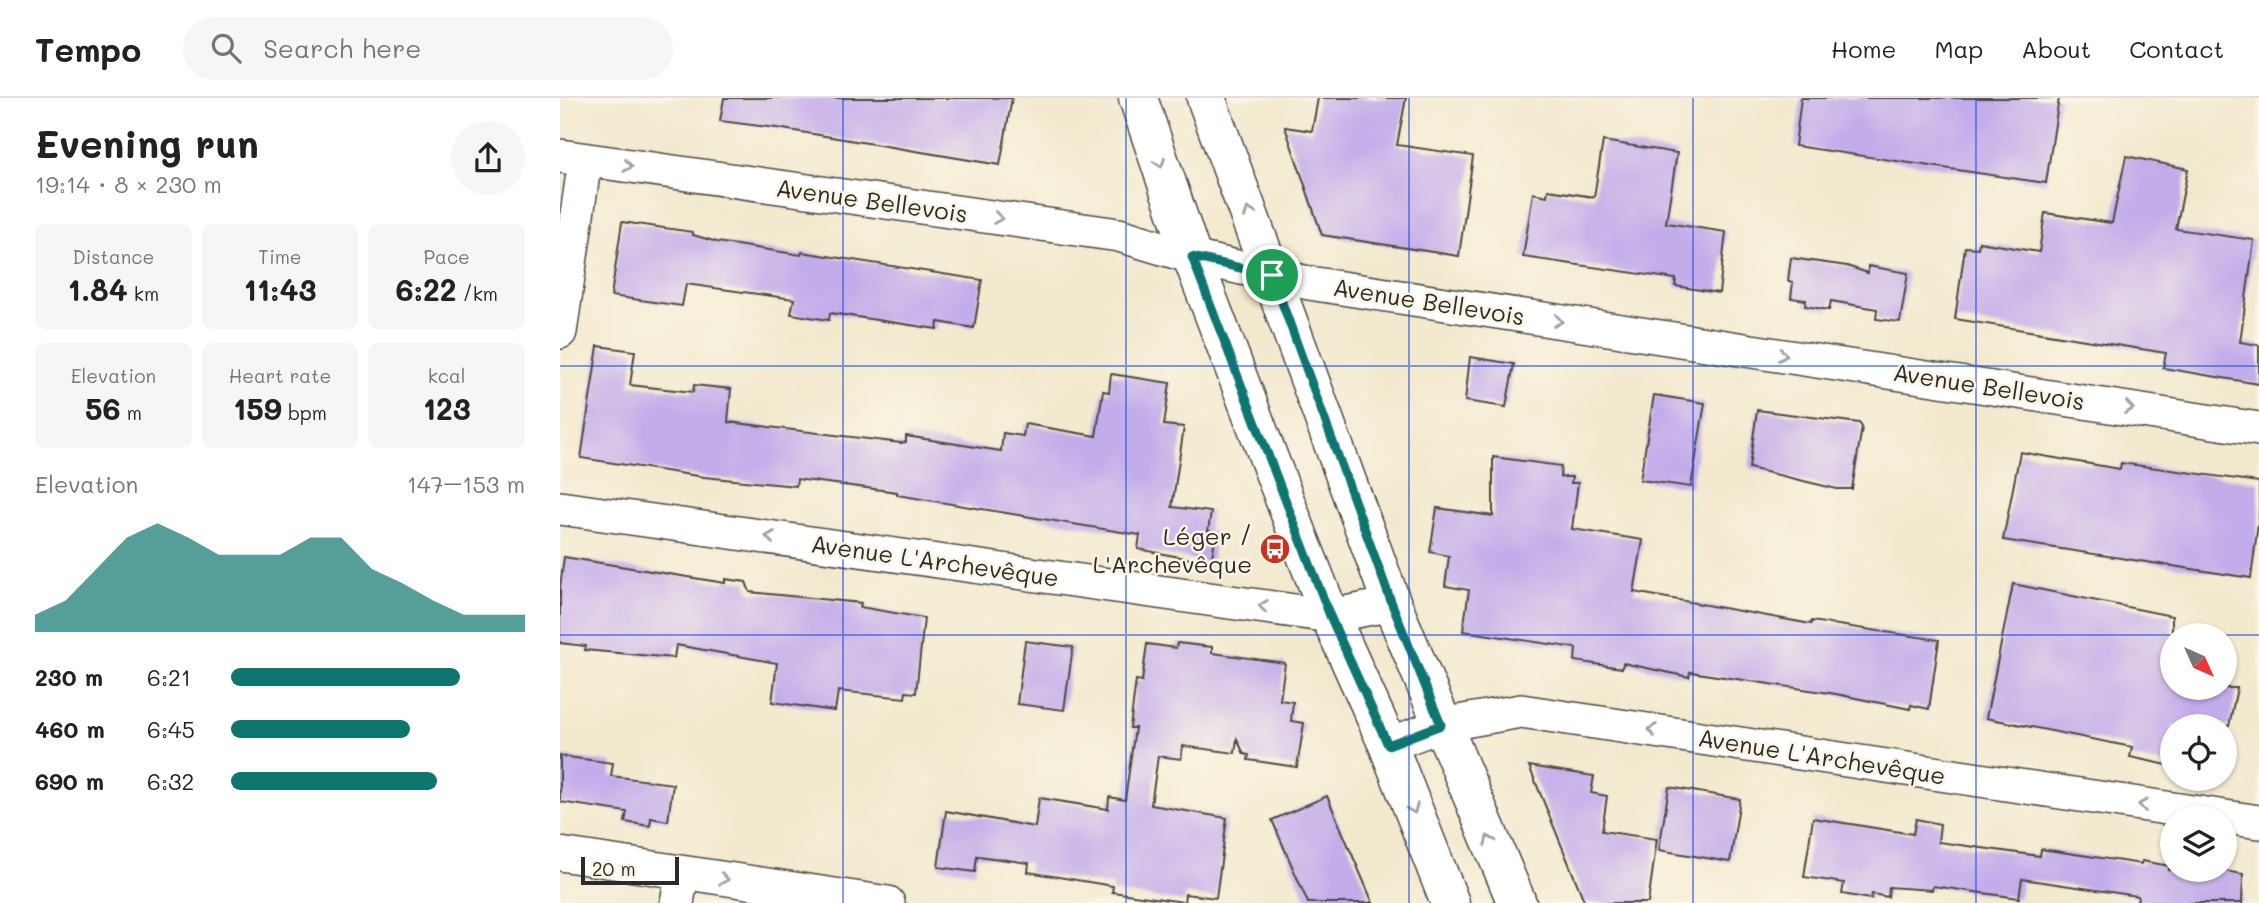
<!DOCTYPE html>
<meta charset="utf-8">
<style>
:root{--surface:#fff;--page:#f6f6f6;--text:#222;--muted:#767676;--line:#e0e0e0;--accent:#0f766e}
body{margin:0;font-family:Mali,sans-serif;background:var(--page);color:var(--text);height:100vh;display:flex;flex-direction:column;font-size:26px;white-space:nowrap}
*{box-sizing:border-box;margin:0}
p{font-size:23px;color:var(--muted)}
.icon{flex:none;width:38px;height:38px;fill:none;stroke:currentColor;stroke-width:2;stroke-linecap:round;stroke-linejoin:round}
.map{position:relative;flex:1;overflow:hidden}
.details{display:flex;flex-direction:column;background:var(--surface);width:560px}
.details>*{flex:none}
.needle{width:46px;rotate:135deg}
.buttons{position:absolute;left:1600px;top:525px;display:grid;gap:14px}
.buttons a{display:grid;place-items:center;width:77px;height:77px;border-radius:50%;background:var(--surface);box-shadow:0 2px 5px #0004;font-size:35px}
.scale{position:absolute;left:21px;bottom:18px;width:98px;box-sizing:border-box;padding-left:7px;border:4px solid #2b2b2b;border-top:0;font-size:19px;line-height:24px;white-space:nowrap;color:#2b2b2b;-webkit-text-stroke:5px #fcf5e5;paint-order:stroke}
.pin{position:absolute;display:grid;place-items:center;width:60px;height:60px;color:#fff;margin:-30px;border:4px solid #fff;border-radius:50%;box-shadow:0 2px 7px #0007}
.round{display:grid;place-items:center;flex:none;width:74px;height:74px;border-radius:37px;background:var(--page)}
.headline{display:flex;align-items:center;justify-content:space-between;height:119px;padding:0 35px}
h1{font-size:38px;font-weight:700;line-height:52px}
.metrics{display:grid;grid-template-columns:repeat(3,1fr);gap:10px;height:119px;padding:7px 35px}
.metrics div{display:grid;align-content:center;border-radius:10px;background:var(--page);text-align:center}
.metrics b{font-size:30px;font-weight:700}
.metrics small{font-size:19px;font-weight:400}
.metrics p{font-size:19px}
.chart{height:196px;padding:14px 35px}
.chart p{display:flex;justify-content:space-between}
.chart svg{width:100%;height:126px;margin-top:7px;fill:var(--accent);opacity:.7}
ul{padding:0 35px;list-style:none;font-size:23px}
li{display:grid;grid-template-columns:112px 84px 1fr;align-items:center;height:52px}
li i{height:18px;border-radius:9px;background:var(--accent)}
header{display:flex;align-items:center;gap:42px;box-sizing:border-box;height:98px;padding:0 35px;background:var(--surface);border-bottom:2px solid var(--line)}
header strong{font-size:33px}
nav{display:flex;gap:38px;margin-inline-start:auto;font-size:24px}
.search{width:490px;height:63px;background:var(--page);display:flex;align-items:center;gap:18px;box-sizing:border-box;padding:0 24px;border-radius:38px;color:var(--muted);font-size:26px}
main{display:flex;flex:1;min-height:0}
.map>svg:first-child{display:block}
.building{fill:#c3acea}
.lines{fill:none;stroke-linecap:round;stroke-linejoin:round}
.street-casing{stroke:#494843;stroke-width:36}
.secondary-casing{stroke:#494843;stroke-width:41}
.street{stroke:#fff;stroke-width:33}
.secondary{stroke:#fff;stroke-width:38}
.oneway{stroke:#a0a0a0}
.route-casing{stroke:#fff;stroke-width:14}
.route{stroke:#0f766e;stroke-width:9}
.grid{fill:none;stroke:#1d4ed8;stroke-width:2;stroke-opacity:0.55}
.labels{text-anchor:middle;dominant-baseline:central;stroke-width:5;stroke-linejoin:round;paint-order:stroke}
.street-label{font-size:24px;fill:#2b2b2b;stroke:#fcf5e5}
.poi-label{font-size:24px;fill:#2b2b2b;stroke:#fcf5e5;text-anchor:end}
</style>
<header>
<strong>Tempo</strong>
<div class="search"><svg class="icon" aria-label="search" viewBox="0 0 24 24"><circle cx="10" cy="10" r="6"/><path d="M15 15l6 6"/></svg>Search here</div>
<nav><a>Home</a><a>Map</a><a>About</a><a>Contact</a></nav>
</header>
<main>
<section class="details">
<div class="headline"><div><h1>Evening run</h1><p>19:14 · 8 × 230 m</p></div><a class="round"><svg class="icon" aria-label="share" viewBox="0 0 24 24"><path d="M12 15V3M7 8l5-5 5 5M5 13v7h14v-7"/></svg></a></div>
<div class="metrics">
<div><p>Distance</p><b>1.84<small> km</small></b></div>
<div><p>Time</p><b>11:43</b></div>
<div><p>Pace</p><b>6:22<small> /km</small></b></div>
</div>
<div class="metrics">
<div><p>Elevation</p><b>56<small> m</small></b></div>
<div><p>Heart rate</p><b>159<small> bpm</small></b></div>
<div><p>kcal</p><b>123</b></div>
</div>
<div class="chart"><p><span>Elevation</span>147–153 m</p>
<svg viewBox="0 0 160 44" preserveAspectRatio="none"><path d="M0 44V38L10 33L20 22L30 11L40 6L50 11L60 17L70 17L80 17L90 11L100 11L110 22L120 27L130 33L140 38L150 38L160 38V44z"/></svg>
</div>
<ul>
<li><b>230 m</b>6:21<i style="width:78%"></i></li>
<li><b>460 m</b>6:45<i style="width:61%"></i></li>
<li><b>690 m</b>6:32<i style="width:70%"></i></li>
</ul>
</section>
<div class="map">
<svg width="1699" height="805" viewBox="0 0 1699 805">
<rect width="100%" height="100%" fill="#fcf5e5"/>
<filter id="ink" filterUnits="userSpaceOnUse"><feTurbulence type="fractalNoise" baseFrequency=".0143" numOctaves="2"/><feDisplacementMap in="SourceGraphic" scale="14" xChannelSelector="R" yChannelSelector="G"/><feConvolveMatrix kernelMatrix="1 2 1 2 8 2 1 2 1" color-interpolation-filters="sRGB"/></filter>
<filter id="wash" filterUnits="userSpaceOnUse"><feTurbulence type="fractalNoise" baseFrequency=".00686" numOctaves="4" result="noise"/><feDisplacementMap in="SourceGraphic" scale="28" xChannelSelector="R" yChannelSelector="G"/><feGaussianBlur stdDeviation="1.57" result="paint"/><feColorMatrix in="noise" values="0 0 0 0 0 0 0 0 0 0 0 0 0 0 0 0 0 1.4 0 .05"/><feComposite in="paint" operator="in"/></filter>
<g filter="url(#wash)">
<rect width="100%" height="100%" fill="#f2e9ce"/>
<g id="blocks">
<g class="building">
<polygon points="164,0 452,0 440,67 217,30 160,23"/>
<polygon points="758,0 846,0 837,47 913,58 899,158 762,137 725,29 752,33"/>
<polygon points="1241,0 1499,0 1486,85 1235,48"/>
<polygon points="1043,43 1117,55 1106,125 1166,134 1159,195 1115,188 1116,181 963,159 973,95 987,98 988,92 1034,99"/>
<polygon points="1566,58 1628,71 1616,131 1694,142 1680,244 1699,247 1699,286 1603,270 1606,255 1395,221 1405,149 1418,150 1419,144 1479,154 1485,115 1552,125"/>
<polygon points="62,124 133,134 133,137 157,144 241,157 242,154 422,182 414,230 378,224 377,231 270,215 269,222 231,216 234,201 126,186 122,208 51,198"/>
<polygon points="1231,160 1287,168 1308,175 1308,168 1348,175 1340,224 1316,221 1317,211 1271,203 1269,212 1245,208 1246,202 1231,200 1233,184 1228,183"/>
<polygon points="38,248 75,253 70,287 133,294 134,287 171,291 168,324 341,345 346,344 346,338 441,353 443,335 463,338 465,326 536,338 543,293 549,294 551,276 610,285 604,327 624,329 612,409 651,414 648,433 656,434 651,465 578,451 580,437 337,397 337,394 237,381 236,388 144,379 21,360"/>
<polygon points="910,259 954,266 946,309 905,303"/>
<polygon points="1094,297 1145,305 1131,389 1080,382"/>
<polygon points="1197,312 1299,325 1302,329 1292,391 1277,391 1189,370"/>
<polygon points="1460,354 1560,371 1561,365 1699,384 1699,418 1691,480 1443,442"/>
<polygon points="933,359 1001,368 1000,379 1012,379 1011,385 1018,385 1012,431 1083,442 1074,494 1251,526 1252,523 1379,542 1369,611 1351,607 1350,611 1276,596 1130,574 1129,579 1063,565 1062,570 1015,563 1016,550 903,533 909,492 885,488 889,458 870,454 877,410 933,418"/>
<polygon points="4,459 165,485 165,481 186,484 190,494 301,505 300,509 364,520 356,595 346,594 345,600 278,593 275,613 212,604 217,565 116,547 114,560 25,552 26,548 0,545 0,489"/>
<polygon points="1453,486 1612,518 1612,590 1677,590 1669,628 1612,628 1612,668 1570,659 1572,649 1426,620"/>
<polygon points="465,543 513,549 504,612 457,606"/>
<polygon points="617,545 652,549 652,555 725,565 720,602 733,604 731,623 744,625 737,669 688,662 689,657 684,656 677,641 675,655 623,648 621,661 598,658 591,707 667,720 656,800 625,796 624,804 552,794 553,788 468,774 469,765 417,758 415,774 378,769 386,713 475,729 479,700 548,711 549,699 565,702 575,630 570,630 576,582 582,583 587,546 616,550"/>
<polygon points="0,658 53,665 51,678 113,686 108,723 91,720 90,728 65,724 67,714 0,704"/>
<polygon points="969,668 1034,678 1031,695 1047,698 1042,733 1097,741 1088,805 1025,805"/>
<polygon points="1109,689 1180,701 1170,764 1099,752"/>
<polygon points="767,698 813,805 748,805 712,722"/>
<polygon points="1253,720 1353,736 1356,721 1380,726 1378,744 1480,758 1481,751 1581,766 1582,763 1610,768 1609,772 1658,772 1683,776 1682,805 1577,805 1578,798 1462,781 1459,800 1373,788 1372,792 1329,789 1328,799 1312,796 1311,801 1282,796 1284,785 1244,779"/>
</g>
</g>
</g>
<g filter="url(#ink)">
<use href="#blocks" fill-opacity="0" stroke="#494843" stroke-width="2"/>
<g class="lines">
<g class="street-casing">
<g id="street">
<polyline points="0,58 559,137 632,159 749,185 1699,331"/>
<polyline points="0,234 25,62"/>
<polyline points="0,410 770,518 832,506"/>
<polyline points="828,647 881,627 961,613 1699,724"/>
<polyline points="0,756 328,805"/>
<polyline points="117,805 122,775"/>
</g>
</g>
<g class="secondary-casing">
<g id="secondary">
<polyline points="578,0 632,159 740,442 770,518 828,647 890,805"/>
<polyline points="646,0 832,506 957,805"/>
</g>
</g>
<use href="#street" class="street"/>
<use href="#secondary" class="secondary"/>
</g>
<defs><path id="oneway-chevron" d="M-2-3.5L2.5 0L-2 3.5" fill="none" stroke-width="1.6" stroke-linecap="round" stroke-linejoin="round" transform="scale(1.75)"/></defs>
<g class="oneway">
<use href="#oneway-chevron" transform="translate(600 65) rotate(71)"/>
<use href="#oneway-chevron" transform="translate(68 68) rotate(8)"/>
<use href="#oneway-chevron" transform="translate(689 114) rotate(-111)"/>
<use href="#oneway-chevron" transform="translate(438 120) rotate(8)"/>
<use href="#oneway-chevron" transform="translate(998 223) rotate(9)"/>
<use href="#oneway-chevron" transform="translate(1223 257) rotate(9)"/>
<use href="#oneway-chevron" transform="translate(1569 310) rotate(9)"/>
<use href="#oneway-chevron" transform="translate(210 439) rotate(-172)"/>
<use href="#oneway-chevron" transform="translate(703 508) rotate(-172)"/>
<use href="#oneway-chevron" transform="translate(1092 632) rotate(-171)"/>
<use href="#oneway-chevron" transform="translate(1583 707) rotate(-171)"/>
<use href="#oneway-chevron" transform="translate(853 711) rotate(69)"/>
<use href="#oneway-chevron" transform="translate(929 742) rotate(-113)"/>
<use href="#oneway-chevron" transform="translate(164 781) rotate(8)"/>
</g>
</g>
<g class="lines" filter="url(#ink)">
<g class="route-casing">
<polygon id="route" points="632,159 712,177 832,506 881,627 828,647 770,518"/>
</g>
<use href="#route" class="route"/>
</g>
<path class="grid" d="M 283,0 L 283,805M 566,0 L 566,805M 849,0 L 849,805M 1133,0 L 1133,805M 1416,0 L 1416,805M 0,268 L 1699,268M 0,537 L 1699,537"/>
<defs>
<g id="bus-disc" transform="scale(1.575)"><circle r="9.5" fill="#c8321e" stroke="#fcf5e5"/><path d="M-5-6H5V4H4V6H2V4H-2V6H-4V4H-5ZM-3.5-4V0h7V-4ZM-3.5 1.2v1.5H-2V1.2ZM2 1.2v1.5H3.5V1.2Z" fill="#fff"/></g>
</defs>
<g fill-rule="evenodd">
<use href="#bus-disc" x="715" y="451"/>
</g>
<g class="labels">
<g class="street-label">
<text transform="translate(312 102) rotate(8)">Avenue Bellevois</text>
<text transform="translate(869 203) rotate(9)">Avenue Bellevois</text>
<text transform="translate(1429 288) rotate(9)">Avenue Bellevois</text>
<text transform="translate(375 462) rotate(8)">Avenue L'Archevêque</text>
<text transform="translate(1262 658) rotate(9)">Avenue L'Archevêque</text>
</g>
<g class="poi-label">
<text x="692" y="437">Léger /<tspan x="692" dy="28">L'Archevêque</tspan></text>
</g>
</g>
</svg>
<div class="buttons">
<a><svg class="needle" viewBox="-14 -14 28 28"><path d="M0-13l5 13h-10z" fill="#e53935"/><path d="M0 13l5-13h-10z" fill="#767676"/></svg></a>
<a><svg class="icon" aria-label="locate" viewBox="0 0 24 24"><circle cx="12" cy="12" r="6"/><path d="M12 2v4M12 18v4M2 12h4M18 12h4"/></svg></a>
<a><svg class="icon" aria-label="layers" viewBox="0 0 24 24"><path d="M12 4l9 5-9 5-9-5zM3 14l9 5 9-5"/></svg></a>
</div>
<div class="scale">20 m</div>
<div class="pin" style="left:712px;top:177px;background:#1e9e55"><svg class="icon" aria-label="arrive" viewBox="0 0 24 24"><path d="M6 21V4h12l-3 4 3 4H6"/></svg></div>
</div>
</main>
